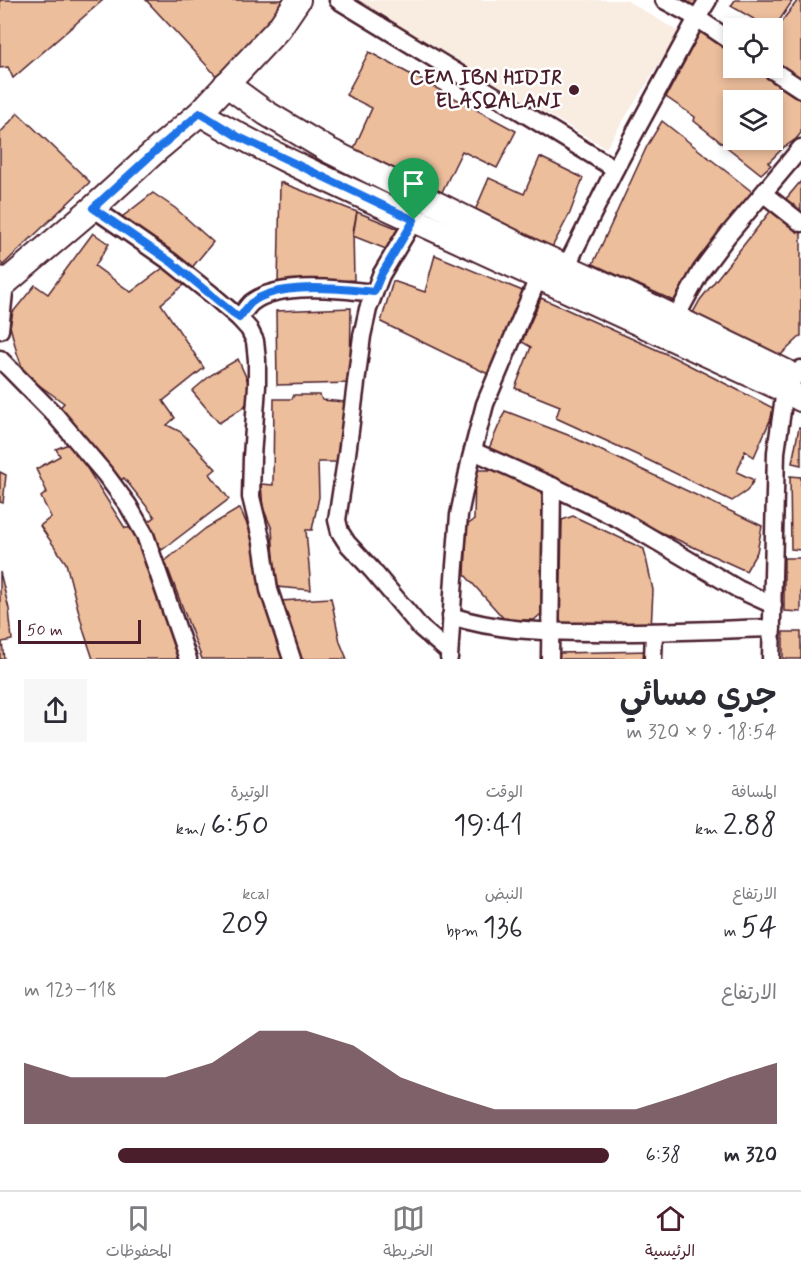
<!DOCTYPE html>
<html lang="ar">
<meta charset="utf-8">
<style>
:root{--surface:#fff;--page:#f7f7f7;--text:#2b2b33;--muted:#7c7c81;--line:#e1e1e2;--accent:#4a1f2b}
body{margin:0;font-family:Mynerve,"Playpen Sans Arabic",sans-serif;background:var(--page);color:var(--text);direction:rtl;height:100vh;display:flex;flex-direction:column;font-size:22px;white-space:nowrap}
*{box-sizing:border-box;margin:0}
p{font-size:20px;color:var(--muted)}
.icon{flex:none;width:33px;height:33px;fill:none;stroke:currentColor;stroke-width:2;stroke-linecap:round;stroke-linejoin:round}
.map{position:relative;height:659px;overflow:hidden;direction:ltr}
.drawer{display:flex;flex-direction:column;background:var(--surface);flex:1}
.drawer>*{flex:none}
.controls{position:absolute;left:723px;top:18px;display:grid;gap:12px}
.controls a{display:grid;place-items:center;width:60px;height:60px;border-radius:0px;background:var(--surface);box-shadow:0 3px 9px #0003;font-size:30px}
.scale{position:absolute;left:18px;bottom:15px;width:123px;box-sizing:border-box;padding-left:6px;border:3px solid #4a1f2b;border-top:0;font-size:16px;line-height:21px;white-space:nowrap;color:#4a1f2b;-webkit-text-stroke:4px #fff;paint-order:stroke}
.pin{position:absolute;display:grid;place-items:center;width:51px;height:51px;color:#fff;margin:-62px -26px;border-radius:50% 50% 50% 0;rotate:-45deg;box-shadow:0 0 6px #0007}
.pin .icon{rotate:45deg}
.round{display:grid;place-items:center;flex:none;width:63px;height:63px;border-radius:0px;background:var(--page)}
.summary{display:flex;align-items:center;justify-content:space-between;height:102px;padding:0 24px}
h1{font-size:33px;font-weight:600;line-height:45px}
.metrics{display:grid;grid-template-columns:repeat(3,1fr);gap:9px;height:102px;padding:6px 24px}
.metrics div{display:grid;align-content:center}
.metrics b{font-size:30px;font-weight:600}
.metrics small{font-size:16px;font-weight:400}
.metrics p{font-size:16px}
.chart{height:168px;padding:12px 24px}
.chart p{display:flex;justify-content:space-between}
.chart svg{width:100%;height:108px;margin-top:6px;fill:var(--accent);opacity:.7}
ul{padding:0 24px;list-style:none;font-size:20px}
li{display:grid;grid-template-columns:96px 72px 1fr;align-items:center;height:45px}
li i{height:15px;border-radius:8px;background:var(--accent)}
.tabs{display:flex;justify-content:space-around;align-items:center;height:84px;border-top:2px solid var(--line);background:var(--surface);font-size:16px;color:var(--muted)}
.tabs a{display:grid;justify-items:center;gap:3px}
.tabs .active{color:var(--accent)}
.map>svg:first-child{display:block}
.built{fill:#f9ece1}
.building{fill:#ecbe9c;stroke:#4a1f2b;stroke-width:1.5;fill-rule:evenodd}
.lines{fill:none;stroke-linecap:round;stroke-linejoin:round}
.street-casing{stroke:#4a1f2b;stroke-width:21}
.secondary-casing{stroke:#4a1f2b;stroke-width:28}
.street{stroke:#fff;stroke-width:16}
.secondary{stroke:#fff;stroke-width:24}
.route-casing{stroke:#fff;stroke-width:12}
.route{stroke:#1a73e8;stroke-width:8}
.poi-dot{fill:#4a1f2b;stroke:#fff;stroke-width:2}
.labels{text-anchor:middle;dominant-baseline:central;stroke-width:5;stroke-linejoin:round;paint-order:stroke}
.poi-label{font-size:20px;font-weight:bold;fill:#4a1f2b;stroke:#fff;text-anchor:end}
</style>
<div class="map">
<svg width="801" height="659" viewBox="0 0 801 659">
<rect width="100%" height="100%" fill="#fff"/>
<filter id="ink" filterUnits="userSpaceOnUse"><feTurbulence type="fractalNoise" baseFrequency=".0167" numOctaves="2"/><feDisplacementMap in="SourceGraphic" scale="12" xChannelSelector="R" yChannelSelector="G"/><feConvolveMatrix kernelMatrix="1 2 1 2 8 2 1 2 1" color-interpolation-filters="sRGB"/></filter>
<g filter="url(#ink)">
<polygon class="built" points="352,0 626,0 679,32 606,148"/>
<g class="building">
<polygon points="0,0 103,0 13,78 8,67 0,68"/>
<polygon points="146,0 284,0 289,4 221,81"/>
<polygon points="678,0 701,0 696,9"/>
<polygon points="735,0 793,0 773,30 731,6"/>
<polygon points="798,0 801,0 801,80 772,59 772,34"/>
<path d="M 700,32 L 734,55 L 734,68 L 752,68 L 801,101 L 801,133 L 796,139 L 783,148 L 768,163 L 771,165 L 761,174 L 694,121 L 695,117 L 666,97 ZM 734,100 L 772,100 L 772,140 L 734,140 Z"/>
<polygon points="369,52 516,131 497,168 462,151 440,196 352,153 372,108 346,95"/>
<polygon points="18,113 90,182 3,265 0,262 0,133"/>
<polygon points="662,121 755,194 729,220 702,256 674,301 593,264 647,146"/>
<polygon points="540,157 583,178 570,213 551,249 474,213 489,178 524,194"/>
<polygon points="801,181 801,213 785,200"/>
<polygon points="280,182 357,212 353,231 354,280 278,285"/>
<polygon points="153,193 175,208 213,242 190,270 122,217"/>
<polygon points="773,208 801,231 801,336 774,361 688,322 700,300"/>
<polygon points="357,212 399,229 391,251 353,236"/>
<polygon points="93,233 109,244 95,266 131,292 167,265 184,285 161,304 204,368 163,401 175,418 167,425 181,432 216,469 210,474 229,499 162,550 146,524 155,517 124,478 119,481 101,454 96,456 56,412 64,403 25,375 17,353 10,326 13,312 35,285 48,294"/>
<polygon points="435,255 525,292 492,376 381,322 393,281 425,292"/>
<polygon points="541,298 673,357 775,409 754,457 745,451 737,472 754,480 747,491 732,501 648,460 556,418 560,406 515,388 531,347 522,342"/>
<polygon points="351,308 350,383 277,385 276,311"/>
<polygon points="238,359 253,393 244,407 219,423 192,391 211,375"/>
<polygon points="294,395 320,395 322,400 345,402 341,462 318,462 319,497 312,530 306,530 311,590 276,587 272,529 263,508 261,484 273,485 274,399 292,399"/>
<polygon points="505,411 568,435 762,526 757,552 746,571 487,453"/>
<polygon points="799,427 801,428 801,465 792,463"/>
<polygon points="71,443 125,528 134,528 178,659 93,659 84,632 66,563 40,526 51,517 41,497 47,492 36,469 60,456 56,449"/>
<polygon points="475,470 497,470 542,488 541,614 534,620 505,620 465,575 467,525 474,520"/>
<polygon points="0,472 6,475 3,503 0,502"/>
<polygon points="790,476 801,477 801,550 791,549"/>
<polygon points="240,508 260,555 284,659 202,659 165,561 206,528"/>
<polygon points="573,516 644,549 653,590 651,630 560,627 562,520"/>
<polygon points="784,558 801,558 801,612 784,611"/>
<polygon points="0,572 9,609 12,640 2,642 4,659 0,659"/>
<polygon points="331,598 340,642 347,659 300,659 280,601"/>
<rect x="783" y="632" width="18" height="27"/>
<polygon points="649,651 649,659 559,659 559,653"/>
</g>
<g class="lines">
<g class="street-casing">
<g id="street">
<polyline points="338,0 615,169"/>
<polyline points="708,0 697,18 734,43"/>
<polyline points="769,68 801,89"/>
<polyline points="764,194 801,223"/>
<polyline points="93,208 171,262 211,294 239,318 249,329 255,341 257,360 257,386 252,457 251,497 262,542 269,590 292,659"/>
<polyline points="414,220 381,275 368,309 362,336 347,454 337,520 340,532 347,543 372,570 421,628 449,652"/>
<polyline points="566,267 615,169 697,18 664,0"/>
<path d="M 239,318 C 243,313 247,307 251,303 C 278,281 342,289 374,293"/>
<polyline points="675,319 701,271 728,235 801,148"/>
<polyline points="0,330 5,283"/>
<polyline points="0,359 55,415 105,474 128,505 145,535 188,659"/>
<polyline points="473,451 552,486 550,659"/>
<polyline points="552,486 619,519 738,589 773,605"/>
<path d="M 451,616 C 498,631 544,632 592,632 C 652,633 712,630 772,628"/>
<polyline points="449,658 454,578 459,515 471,458 485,404 538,278"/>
<polyline points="653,659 654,632"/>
<polyline points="771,659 776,452 785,390 801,369"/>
</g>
</g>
<g class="secondary-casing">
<g id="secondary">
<polyline points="226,84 266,113 328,150 531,251 632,297 786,372"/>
<path d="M 200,113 C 271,156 348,189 423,224 C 543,280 664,335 785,390 L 801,399"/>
<polyline points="0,279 5,283 93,208 160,147 200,113 279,28 298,0"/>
</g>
</g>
<use href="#street" class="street"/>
<use href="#secondary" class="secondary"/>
</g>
</g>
<g class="lines" filter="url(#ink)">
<g class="route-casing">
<path id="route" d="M 200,113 L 237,136 L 414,220 L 381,275 L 374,292 C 342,289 278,281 251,303 C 247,307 243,313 239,318 L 171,262 L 93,208 L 160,147 Z"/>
</g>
<use href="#route" class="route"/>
</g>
<circle class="poi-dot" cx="574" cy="90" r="6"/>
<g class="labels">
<g class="poi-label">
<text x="562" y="78">CEM IBN HIDJR<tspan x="562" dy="23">ELASQALANI</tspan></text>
</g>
</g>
</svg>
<div class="controls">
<a><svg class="icon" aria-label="locate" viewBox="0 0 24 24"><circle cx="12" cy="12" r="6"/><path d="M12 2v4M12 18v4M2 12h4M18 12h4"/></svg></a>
<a><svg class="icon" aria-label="layers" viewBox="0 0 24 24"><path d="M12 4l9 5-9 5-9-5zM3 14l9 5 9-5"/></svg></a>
</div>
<div class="scale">50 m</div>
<div class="pin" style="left:414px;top:220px;background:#1e9e55"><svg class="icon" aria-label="arrive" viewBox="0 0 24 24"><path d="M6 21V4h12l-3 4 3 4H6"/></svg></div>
</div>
<section class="drawer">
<div class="summary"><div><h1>جري مسائي</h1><p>18:54 · 9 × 320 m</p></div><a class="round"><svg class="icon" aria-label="share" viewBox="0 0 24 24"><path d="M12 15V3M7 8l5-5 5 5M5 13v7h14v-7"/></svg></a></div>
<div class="metrics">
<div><p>المسافة</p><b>2.88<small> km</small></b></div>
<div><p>الوقت</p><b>19:41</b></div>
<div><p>الوتيرة</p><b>6:50<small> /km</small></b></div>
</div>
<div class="metrics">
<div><p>الارتفاع</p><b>54<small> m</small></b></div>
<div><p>النبض</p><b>136<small> bpm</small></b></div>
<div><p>kcal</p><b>209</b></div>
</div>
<div class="chart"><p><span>الارتفاع</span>118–123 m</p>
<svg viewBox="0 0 160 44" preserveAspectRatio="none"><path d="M0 44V19L10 25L20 25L30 25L40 19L50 6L60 6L70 12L80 25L90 32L100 38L110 38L120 38L130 38L140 32L150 25L160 19V44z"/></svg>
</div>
<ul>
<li><b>320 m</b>6:38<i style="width:84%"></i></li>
</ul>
</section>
<nav class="tabs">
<a class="active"><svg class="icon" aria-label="home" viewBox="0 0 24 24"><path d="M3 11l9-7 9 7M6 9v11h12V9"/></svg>الرئيسية</a>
<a><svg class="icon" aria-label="map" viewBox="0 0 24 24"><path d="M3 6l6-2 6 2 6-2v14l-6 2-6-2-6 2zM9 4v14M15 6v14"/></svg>الخريطة</a>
<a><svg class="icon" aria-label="saved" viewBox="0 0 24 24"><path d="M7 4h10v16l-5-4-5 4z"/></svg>المحفوظات</a>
</nav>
